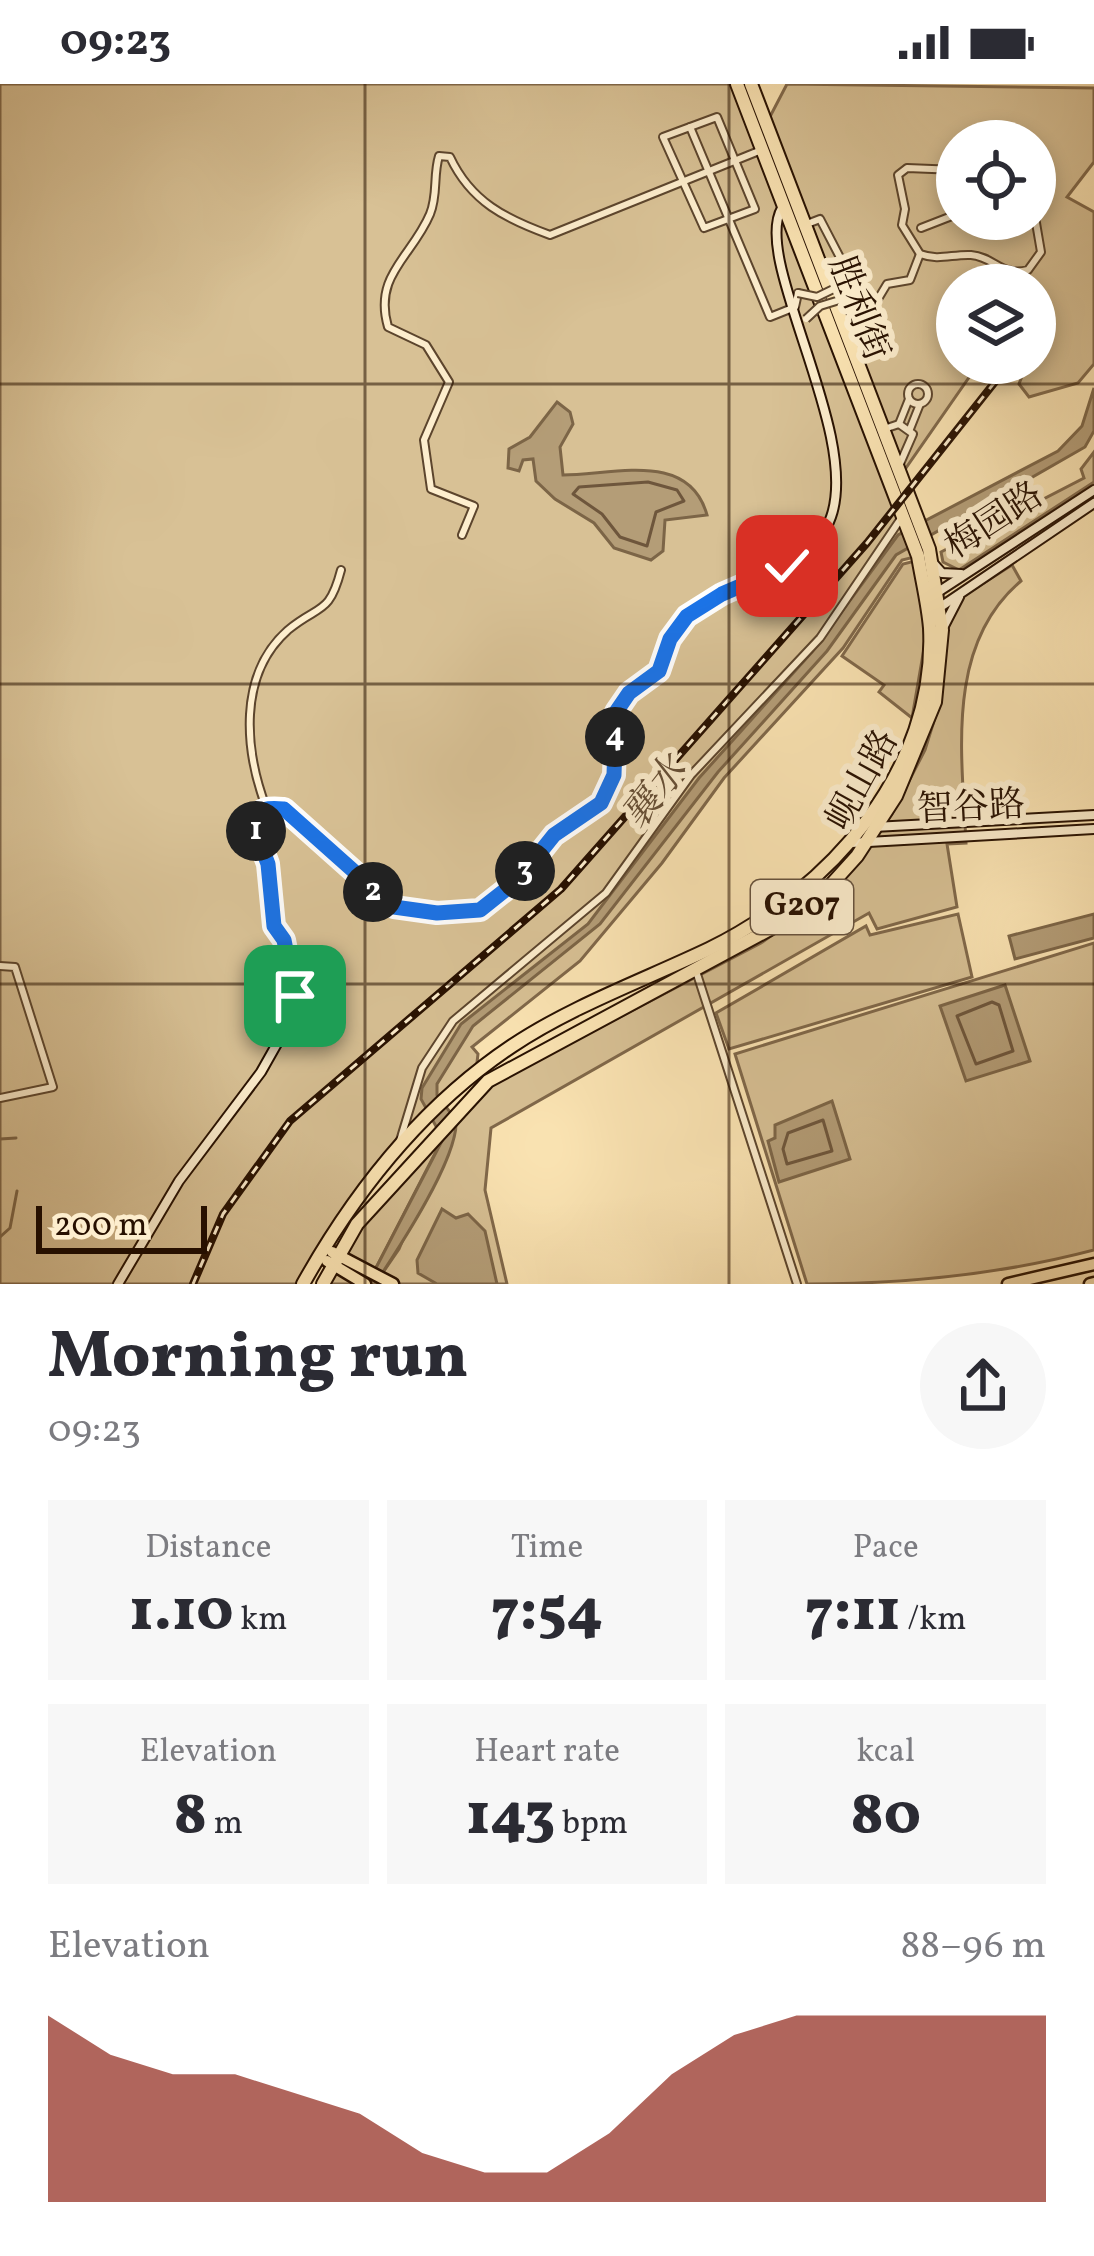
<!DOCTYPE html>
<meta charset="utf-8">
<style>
:root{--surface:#fff;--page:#f7f7f7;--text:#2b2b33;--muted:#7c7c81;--accent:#8f2418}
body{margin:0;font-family:Vollkorn,"Noto Serif SC",serif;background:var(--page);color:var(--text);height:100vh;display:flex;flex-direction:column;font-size:45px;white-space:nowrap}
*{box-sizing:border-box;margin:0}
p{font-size:39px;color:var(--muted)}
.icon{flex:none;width:66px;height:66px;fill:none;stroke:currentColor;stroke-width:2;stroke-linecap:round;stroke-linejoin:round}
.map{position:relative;height:1200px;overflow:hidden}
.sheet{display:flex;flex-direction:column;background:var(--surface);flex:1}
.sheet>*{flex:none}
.fabs{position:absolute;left:936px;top:36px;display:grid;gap:24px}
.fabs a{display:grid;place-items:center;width:120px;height:120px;border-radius:50%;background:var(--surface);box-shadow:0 6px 18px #0003;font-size:60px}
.scale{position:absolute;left:36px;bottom:30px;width:171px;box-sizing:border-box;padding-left:12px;border:6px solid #271000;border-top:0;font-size:33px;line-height:42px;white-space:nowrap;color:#271000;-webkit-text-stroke:9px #fdeece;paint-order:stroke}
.pin{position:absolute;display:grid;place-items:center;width:102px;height:102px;color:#fff;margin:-51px;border-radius:24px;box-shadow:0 6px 18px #0006}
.km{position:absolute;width:60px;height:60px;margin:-30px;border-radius:50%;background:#222;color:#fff;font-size:33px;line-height:60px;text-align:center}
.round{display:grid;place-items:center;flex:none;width:126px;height:126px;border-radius:63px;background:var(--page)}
.overview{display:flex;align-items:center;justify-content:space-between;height:204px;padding:0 48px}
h1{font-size:66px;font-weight:800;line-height:90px}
.metrics{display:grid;grid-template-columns:repeat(3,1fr);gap:18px;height:204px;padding:12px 48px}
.metrics div{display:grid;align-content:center;border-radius:0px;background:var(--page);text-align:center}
.metrics b{font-size:60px;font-weight:800}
.metrics small{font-size:33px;font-weight:400}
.metrics p{font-size:33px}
.chart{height:336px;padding:24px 48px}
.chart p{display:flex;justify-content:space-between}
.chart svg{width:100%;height:216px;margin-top:12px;fill:var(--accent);opacity:.7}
.status{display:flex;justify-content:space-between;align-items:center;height:84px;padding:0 60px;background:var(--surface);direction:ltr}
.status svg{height:33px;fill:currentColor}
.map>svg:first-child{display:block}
.green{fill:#d8c195;stroke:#80684a;stroke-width:3;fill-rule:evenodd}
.water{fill:#b49d77;stroke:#7c6547;stroke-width:3}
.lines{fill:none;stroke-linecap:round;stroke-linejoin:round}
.shore{stroke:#6e563c;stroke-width:3}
.stream{stroke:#7c6547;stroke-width:3}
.street-casing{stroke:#5c452d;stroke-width:10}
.secondary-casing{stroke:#271000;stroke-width:12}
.primary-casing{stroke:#271000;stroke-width:15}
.highway-casing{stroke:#271000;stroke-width:16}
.street{stroke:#fdeece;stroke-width:6}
.secondary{stroke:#fdeece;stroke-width:8}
.primary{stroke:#fce5b4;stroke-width:10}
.highway{stroke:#fce5b4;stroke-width:12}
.rail-casing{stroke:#271000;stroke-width:8}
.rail{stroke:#fdeece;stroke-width:3;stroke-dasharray:9;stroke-linecap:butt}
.street-bridge-casing{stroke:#5c452d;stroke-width:10;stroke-linecap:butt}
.street-bridge{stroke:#fdeece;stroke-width:6}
.route-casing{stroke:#fff;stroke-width:24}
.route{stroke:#1a73e8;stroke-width:15}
.grid{fill:none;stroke:#271000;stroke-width:3;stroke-opacity:0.55}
.labels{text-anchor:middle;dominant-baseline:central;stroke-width:12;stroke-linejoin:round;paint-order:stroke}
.shield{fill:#fdeece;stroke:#67533e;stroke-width:3}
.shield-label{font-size:33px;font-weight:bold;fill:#271000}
.street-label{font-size:36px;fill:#271000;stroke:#fdeece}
.water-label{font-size:39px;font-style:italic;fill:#664f36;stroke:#fdeece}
</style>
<div class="status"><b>09:23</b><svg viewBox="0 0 49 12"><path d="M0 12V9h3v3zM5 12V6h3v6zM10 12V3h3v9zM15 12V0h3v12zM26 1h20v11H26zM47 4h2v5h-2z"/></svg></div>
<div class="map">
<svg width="1094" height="1200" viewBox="0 0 1094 1200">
<rect width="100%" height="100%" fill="#fce5b4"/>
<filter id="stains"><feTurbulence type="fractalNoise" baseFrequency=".00167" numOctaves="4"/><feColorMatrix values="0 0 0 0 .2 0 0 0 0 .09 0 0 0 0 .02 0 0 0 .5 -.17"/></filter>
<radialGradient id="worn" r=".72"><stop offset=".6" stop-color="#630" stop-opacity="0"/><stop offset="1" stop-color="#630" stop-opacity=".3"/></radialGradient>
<g class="green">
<path d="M 0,0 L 744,0 L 762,48 L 787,0 L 1094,4 L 1094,78 L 1067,113 L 1094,128 L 1094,280 L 1078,299 L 1029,313 L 1019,300 L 1027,279 L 1035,279 L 1035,267 L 1051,247 L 1035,232 L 1035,201 L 957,201 L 957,279 L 979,279 L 901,391 L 837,223 L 827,227 L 892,405 L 906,389 L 927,470 L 902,476 L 843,564 L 724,694 L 662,779 L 580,877 L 472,963 L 478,970 L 476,987 L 408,1052 L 303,1200 L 0,1200 ZM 763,50 L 776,63 L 828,199 L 818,203 L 763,65 ZM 957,57 L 1035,57 L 1035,135 L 957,135 Z"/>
<polygon points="1094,368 1094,398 959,486 943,478 941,468 1084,394 1081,385"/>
<polygon points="915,477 927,547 912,634 879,608 884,601 842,572 903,480"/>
<path d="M 1012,481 L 1021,497 C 945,561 962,670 966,759 L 947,760 L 957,823 L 877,845 L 869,829 L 491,1044 L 485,1106 L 507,1200 L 375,1200 L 399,1165 L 454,1034 L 490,1001 L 761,859 L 834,806 L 892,730 L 925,666 L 939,621 L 946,523 Z"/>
<polygon points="958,830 972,893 729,965 716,929 866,842 870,851"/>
<path d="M 1094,859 L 1094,1166 C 999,1191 906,1200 807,1200 L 735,970 Z"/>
<polygon points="443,1054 377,1182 362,1200 323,1200 334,1180 351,1193 359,1183 339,1172 357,1140"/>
</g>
<g class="water">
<path d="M 1094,304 L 1094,347 L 1085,363 L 896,471 L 827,567 L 718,688 L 600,840 L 473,942 L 437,1000 L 437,1011 L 456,1036 C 459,1074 397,1167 375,1200 L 361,1200 L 377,1182 L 443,1055 L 421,1015 L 422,1004 L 461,940 L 588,840 L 699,694 L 812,568 L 898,451 L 1058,367 L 1082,342 Z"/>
<path d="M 557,318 L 570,328 L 573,340 L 560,363 L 563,391 C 613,391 689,366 707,431 L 665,436 L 663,467 L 651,476 L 614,464 L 594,439 L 555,415 L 536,397 L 533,375 L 523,376 L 519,387 L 508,384 L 509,365 L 530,353 Z"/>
<polygon points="1094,830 1094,854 1015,875 1009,852"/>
<polygon points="1005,901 1030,977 966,997 940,922"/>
<polygon points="832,1017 850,1075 779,1098 768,1057 775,1054 775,1041"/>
<polygon points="442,1125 456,1134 468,1130 485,1147 497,1200 437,1200 418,1189 417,1176"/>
</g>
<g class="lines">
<g class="shore">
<polygon points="648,398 677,406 684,417 656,428 647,462 620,453 602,430 573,410 579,403"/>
<polygon points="992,918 999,921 1013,967 976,980 957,932"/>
<polygon points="823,1036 832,1067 787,1080 783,1065 788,1049"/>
</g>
<g class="stream">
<polyline points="0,1055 16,1054"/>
<polyline points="0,1153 10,1144 17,1107"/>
</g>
<g class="street-casing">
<g id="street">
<polygon points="717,33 755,125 704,144 663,53"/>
<polyline points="690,43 770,233 795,223 798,209"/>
<path d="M 957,86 L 907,84 L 898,91 L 905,125 L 902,141 L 920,170 C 939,177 952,170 971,171 C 995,173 1001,193 1028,186 L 1041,168 L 1035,133"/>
<polyline points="807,140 820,135 859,210 878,215 887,200 910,196 920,170"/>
<polyline points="921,144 957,130"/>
<circle cx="918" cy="310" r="10"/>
<polyline points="899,340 909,315"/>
<polyline points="884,345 899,340 913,350 899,382"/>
<polyline points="910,345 920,320"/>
<path d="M 462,451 L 474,422 L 431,405 L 424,356 L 449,298 L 426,261 L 388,243 C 373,191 412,173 430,130 C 438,111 433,91 439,72 L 450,73 C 471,118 506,135 550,151 L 759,67"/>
<path d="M 266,723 C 245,667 237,591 288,546 C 319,520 329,532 341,486"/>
<polyline points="0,882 15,883 53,1003 0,1014"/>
<polyline points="696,887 797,1200"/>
<polyline points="399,1060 422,984 453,937 606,809 691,691 820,554 902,433"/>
</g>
</g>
<g class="secondary-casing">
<g id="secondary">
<polyline points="933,479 942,489 961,490"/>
<polyline points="935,510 1094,406"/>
<polyline points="939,524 1094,419"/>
<polyline points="944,542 959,513"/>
<polyline points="874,743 1094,731"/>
<polyline points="851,759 1094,745"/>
<path d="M 118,1200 L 179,1097 L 261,988 L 283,949 L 295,912 L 285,856 L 274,842 L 268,780 L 252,737 C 260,723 269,724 284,725 C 321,753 350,802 392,822 C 434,842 487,827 518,796 C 531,783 538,765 551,753 C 566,740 591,733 602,716 C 621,687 607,657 617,628 C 624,607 643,605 656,591 C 669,575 670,552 685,535 C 726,492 809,495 831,433 C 861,349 751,175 782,124"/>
</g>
</g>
<g class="primary-casing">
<g id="primary">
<polyline points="332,1168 393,1200"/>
<polyline points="327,1177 365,1200"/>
<polyline points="1008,1200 1094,1180"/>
<polyline points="1090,1200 1094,1199"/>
</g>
</g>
<g class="highway-casing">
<g id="highway">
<path d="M 303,1200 C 355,1107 424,1021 512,962 C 572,922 644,896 709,865 C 829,806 937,687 930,544 C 928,520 922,496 918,472 L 737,0"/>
<polyline points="323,1200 357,1140 488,997 783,838 829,803 857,772 896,712 935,618 942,546 929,465 751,0"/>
</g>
</g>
<use href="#street" class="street"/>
<use href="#secondary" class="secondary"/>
<use href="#primary" class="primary"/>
<use href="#highway" class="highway"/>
<g class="rail-casing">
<polyline id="rail" points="193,1200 223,1130 290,1037 561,805 867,459 1010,279"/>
</g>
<use href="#rail" class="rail"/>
<g class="street-bridge-casing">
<g id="street-bridge">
<polyline points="798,209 817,213 854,195"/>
<polyline points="806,235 820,222 859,210"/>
</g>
</g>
<use href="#street-bridge" class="street-bridge"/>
</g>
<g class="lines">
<g class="route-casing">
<path id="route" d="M 295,912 L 284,856 L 274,842 L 268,780 L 252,737 C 260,723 269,724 284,725 L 394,823 L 437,829 L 480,826 L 518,796 L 554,751 L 601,719 L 614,691 L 616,628 L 629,609 L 659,587 L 670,555 L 687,532 L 722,510 L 787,482"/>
</g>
<use href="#route" class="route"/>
</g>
<path class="grid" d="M 365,0 L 365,1200M 729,0 L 729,1200M 0,300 L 1094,300M 0,600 L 1094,600M 0,900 L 1094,900"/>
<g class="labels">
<rect class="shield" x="751" y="796" width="102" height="54" rx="9"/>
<g class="shield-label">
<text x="802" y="823">G207</text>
</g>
<g class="street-label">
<text transform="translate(857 225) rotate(69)">胜利街</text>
<text transform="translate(995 438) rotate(-33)">梅园路</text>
<text transform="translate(864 697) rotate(-61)">岘山路</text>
<text transform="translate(971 725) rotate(-3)">智谷路</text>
</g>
<g class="water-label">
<text transform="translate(656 710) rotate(-52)">襄水</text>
</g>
</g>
<rect width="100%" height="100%" filter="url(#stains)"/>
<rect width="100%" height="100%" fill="url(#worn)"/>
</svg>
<div class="fabs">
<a><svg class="icon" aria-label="locate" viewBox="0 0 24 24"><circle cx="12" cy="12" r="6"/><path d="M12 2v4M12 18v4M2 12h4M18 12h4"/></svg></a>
<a><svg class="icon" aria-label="layers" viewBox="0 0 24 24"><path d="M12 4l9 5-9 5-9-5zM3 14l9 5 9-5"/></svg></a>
</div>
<div class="scale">200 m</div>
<div class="pin" style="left:295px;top:912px;background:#1e9e55"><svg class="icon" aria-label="arrive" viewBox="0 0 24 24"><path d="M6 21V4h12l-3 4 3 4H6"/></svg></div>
<div class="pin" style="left:787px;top:482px;background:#d93025"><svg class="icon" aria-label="check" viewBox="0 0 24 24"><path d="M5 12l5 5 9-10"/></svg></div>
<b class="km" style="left:256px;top:747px">1</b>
<b class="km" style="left:373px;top:808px">2</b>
<b class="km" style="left:525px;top:787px">3</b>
<b class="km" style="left:615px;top:653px">4</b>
</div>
<section class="sheet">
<div class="overview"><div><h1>Morning run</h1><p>09:23</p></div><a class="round"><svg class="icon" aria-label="share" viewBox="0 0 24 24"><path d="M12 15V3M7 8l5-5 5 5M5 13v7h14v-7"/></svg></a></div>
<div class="metrics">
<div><p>Distance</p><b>1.10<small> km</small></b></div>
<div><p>Time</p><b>7:54</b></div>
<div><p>Pace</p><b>7:11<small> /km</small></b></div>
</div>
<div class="metrics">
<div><p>Elevation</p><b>8<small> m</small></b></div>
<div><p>Heart rate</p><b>143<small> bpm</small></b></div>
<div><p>kcal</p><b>80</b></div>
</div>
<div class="chart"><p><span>Elevation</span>88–96 m</p>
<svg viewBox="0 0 160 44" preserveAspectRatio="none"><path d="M0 44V6L10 14L20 18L30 18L40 22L50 26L60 34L70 38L80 38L90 30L100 18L110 10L120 6L130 6L140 6L150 6L160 6V44z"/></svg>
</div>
</section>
